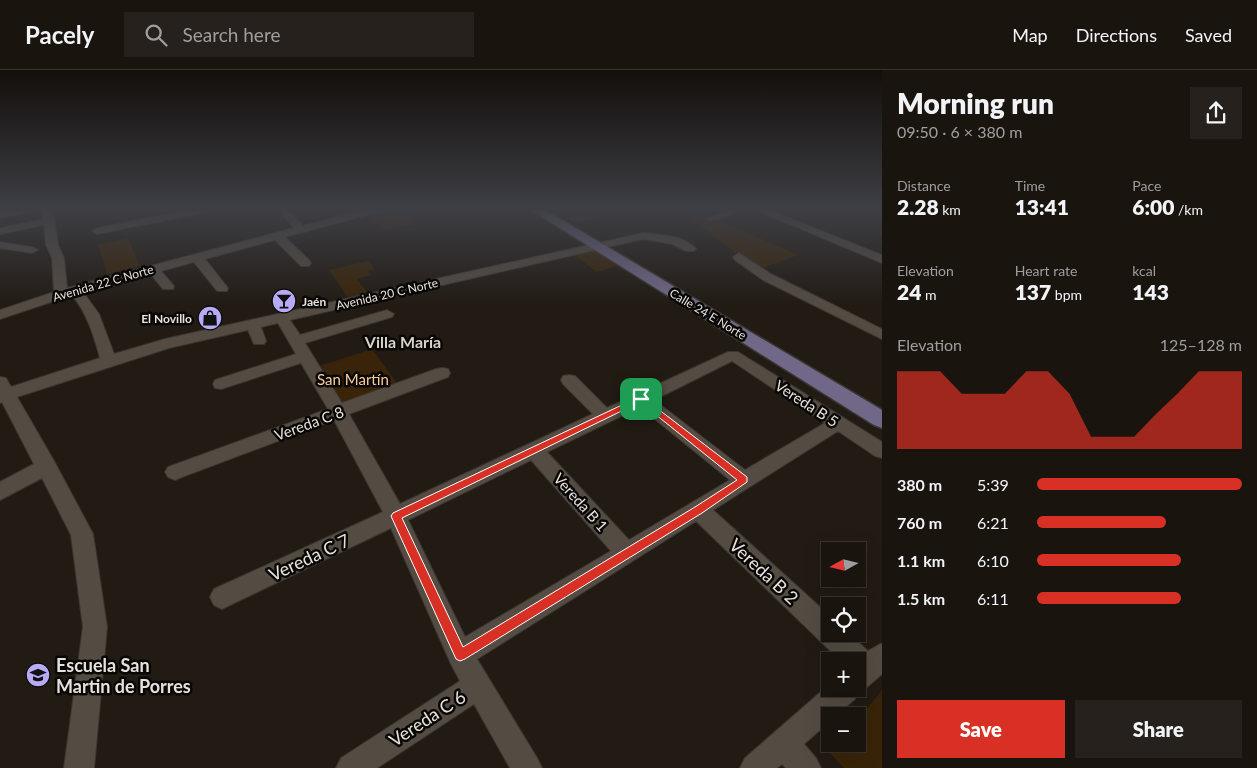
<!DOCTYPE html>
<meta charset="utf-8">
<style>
:root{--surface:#1a140f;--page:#27211d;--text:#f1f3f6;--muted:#9f9e9e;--line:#38332f;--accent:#d93025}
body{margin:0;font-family:Lato,sans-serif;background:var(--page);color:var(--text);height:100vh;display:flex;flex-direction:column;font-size:19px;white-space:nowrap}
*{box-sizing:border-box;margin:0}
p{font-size:16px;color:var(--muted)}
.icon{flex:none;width:28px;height:28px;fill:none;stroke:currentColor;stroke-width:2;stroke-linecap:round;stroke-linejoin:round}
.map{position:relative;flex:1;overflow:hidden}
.sheet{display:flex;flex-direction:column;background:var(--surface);width:375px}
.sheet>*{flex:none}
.needle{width:32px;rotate:262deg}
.buttons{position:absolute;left:821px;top:472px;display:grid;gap:10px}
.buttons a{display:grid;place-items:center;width:45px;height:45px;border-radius:0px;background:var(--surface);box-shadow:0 5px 20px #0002,0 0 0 1px var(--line);font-size:25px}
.pin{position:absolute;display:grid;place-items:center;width:42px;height:42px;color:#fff;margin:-21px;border-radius:10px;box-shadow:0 2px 8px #0006}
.round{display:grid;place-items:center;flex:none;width:52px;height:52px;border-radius:0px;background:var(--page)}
.summary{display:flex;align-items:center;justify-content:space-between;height:85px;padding:0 15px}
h1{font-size:28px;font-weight:800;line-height:38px}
.stats{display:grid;grid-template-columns:repeat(3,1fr);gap:8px;height:85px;padding:5px 15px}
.stats div{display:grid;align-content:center}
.stats b{font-size:21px;font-weight:800}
.stats small{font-size:14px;font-weight:400}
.stats p{font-size:14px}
.chart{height:140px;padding:10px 15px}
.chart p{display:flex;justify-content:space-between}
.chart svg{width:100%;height:90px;margin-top:5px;fill:var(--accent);opacity:.7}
.primary-button{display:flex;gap:10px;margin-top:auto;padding:10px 15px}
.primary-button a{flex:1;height:58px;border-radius:0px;background:var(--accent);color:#fff;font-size:20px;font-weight:800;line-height:58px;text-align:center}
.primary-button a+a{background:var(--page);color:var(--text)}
ul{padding:0 15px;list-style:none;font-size:16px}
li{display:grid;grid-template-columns:80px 60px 1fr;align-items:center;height:38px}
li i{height:12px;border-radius:6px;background:var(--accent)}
header{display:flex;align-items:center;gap:30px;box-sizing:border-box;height:70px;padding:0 25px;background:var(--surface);border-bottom:1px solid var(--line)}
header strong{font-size:24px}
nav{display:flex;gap:28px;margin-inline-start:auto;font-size:18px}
.search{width:350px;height:45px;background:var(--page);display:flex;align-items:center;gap:12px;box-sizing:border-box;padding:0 18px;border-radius:0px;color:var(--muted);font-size:19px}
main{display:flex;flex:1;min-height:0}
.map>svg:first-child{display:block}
.green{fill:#392409}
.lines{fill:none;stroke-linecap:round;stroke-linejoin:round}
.minor-casing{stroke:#3b3632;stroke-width:2}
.major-casing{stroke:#3b3632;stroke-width:3}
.minor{fill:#544c43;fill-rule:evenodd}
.major{fill:#716889;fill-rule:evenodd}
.route{fill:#d93025;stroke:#fff;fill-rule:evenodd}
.labels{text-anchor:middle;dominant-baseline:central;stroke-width:5;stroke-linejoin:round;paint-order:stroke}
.far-street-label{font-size:12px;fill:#e6e1dc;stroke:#090704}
.far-poi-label{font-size:12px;font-weight:bold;fill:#e6e1dc;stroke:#090704;text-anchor:start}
.park-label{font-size:15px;fill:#f9cc9a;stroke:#090704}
.street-label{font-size:15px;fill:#e6e1dc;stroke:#090704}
.neighbourhood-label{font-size:16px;font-weight:bold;fill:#dad1c6;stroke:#090704}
.near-street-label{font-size:18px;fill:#e6e1dc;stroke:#090704}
.near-poi-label{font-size:18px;font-weight:bold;fill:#e6e1dc;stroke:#090704;text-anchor:start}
</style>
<header>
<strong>Pacely</strong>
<div class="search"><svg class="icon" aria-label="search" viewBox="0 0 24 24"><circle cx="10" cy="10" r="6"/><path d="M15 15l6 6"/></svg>Search here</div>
<nav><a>Map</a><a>Directions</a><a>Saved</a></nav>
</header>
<main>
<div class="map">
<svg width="882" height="698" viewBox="0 0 882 698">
<rect width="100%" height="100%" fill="#221b14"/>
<g class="green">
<polygon points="402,138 418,153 384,160 369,145"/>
<polygon points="571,138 591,138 605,146 574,153 554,141"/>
<polygon points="705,144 798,185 761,199 748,193 689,147"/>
<polygon points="128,168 140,196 107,204 98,175"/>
<polygon points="597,180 620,195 597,202 574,185"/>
<polygon points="368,191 375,199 368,201 371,205 357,209 370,226 350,231 329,200"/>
<polygon points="372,279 399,316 344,336 320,296"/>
<polygon points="882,620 882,698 844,698 830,683 838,674 858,674 858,650"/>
</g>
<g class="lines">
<g class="minor-casing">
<g id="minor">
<path d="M 23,138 L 50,138 L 54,148 L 58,175 L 64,188 L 67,218 L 294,158 L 277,138 L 287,138 L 303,156 L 372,138 L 387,138 L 386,140 L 285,167 L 309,190 L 311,193 L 309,196 L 301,196 L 275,170 L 205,189 L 228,218 L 227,221 L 217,221 L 194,192 L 161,201 L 174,216 L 173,219 L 163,219 L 150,203 L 83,222 L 99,244 L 114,284 L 165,269 L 643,163 C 660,165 684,165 696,179 L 694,181 L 686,181 L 672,174 L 643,169 L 290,250 L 300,265 L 387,240 L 394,244 L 392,247 L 305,273 L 342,333 L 436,299 L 442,298 L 448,299 L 450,303 L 448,307 L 349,344 L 400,434 L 593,344 L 563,314 L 561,310 L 563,306 L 569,305 L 575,306 L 607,338 L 728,282 L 738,282 L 882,372 L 882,388 L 875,386 L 838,361 L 713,440 L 830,546 L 830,564 L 849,564 L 868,581 L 882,573 L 882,604 L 867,617 L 858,621 L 855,629 L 835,646 L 830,646 L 830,651 L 804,674 L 816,688 L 821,698 L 786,698 L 782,694 L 777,698 L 740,698 L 745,688 L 830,614 L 830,619 L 858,619 L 858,591 L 841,591 L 696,451 L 477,589 L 537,688 L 542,698 L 510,698 L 474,634 L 377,698 L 336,698 L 341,688 L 460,611 L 451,594 L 391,458 L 230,535 L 222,539 L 214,535 L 210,527 L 214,519 L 383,442 L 334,350 L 182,407 L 175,410 L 168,407 L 165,402 L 168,397 L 328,339 L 301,293 L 221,319 L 215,318 L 213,314 L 215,310 L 296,284 L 278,253 L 261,257 L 266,271 L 264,274 L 254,274 L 248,260 L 169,278 L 17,327 L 54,391 L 93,464 L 107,557 L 94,698 L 64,698 L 83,557 L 71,465 L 42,408 L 0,430 L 0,412 L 34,394 L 2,332 L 0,333 L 0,307 L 6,308 L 11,317 L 100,288 C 94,266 87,243 72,225 L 0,249 L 0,240 L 54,222 L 52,188 L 46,175 L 44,155 L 0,164 L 0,158 L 44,149 L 41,140 L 0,148 L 0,142 ZM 732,291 L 825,353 L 745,400 L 654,330 ZM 640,337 L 730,410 L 629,470 L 547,382 ZM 531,390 L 611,481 L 465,567 L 408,450 Z"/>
<polygon points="199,138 217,138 212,141 97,164 92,161 97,158"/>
<polygon points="734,138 747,138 717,150 709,150 708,148"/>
<polygon points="751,138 764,138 882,185 882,193"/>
<polygon points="0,172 32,177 38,180 32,183 0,178"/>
<polygon points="739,183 771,204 882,259 882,269 763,210 735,190 733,187"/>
</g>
</g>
<g class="major-casing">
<polygon id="major" points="528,138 542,138 882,340 882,358 874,355"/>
</g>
<use href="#minor" class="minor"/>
<use href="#major" class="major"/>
</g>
<linearGradient id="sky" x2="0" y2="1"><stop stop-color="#130f0b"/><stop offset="0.59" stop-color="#3e3f45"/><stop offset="1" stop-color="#3e3f45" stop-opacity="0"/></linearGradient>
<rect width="882" height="235" fill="url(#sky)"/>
<path class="route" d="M 641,326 L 747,407 L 747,412 L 702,443 L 465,589 L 460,591 L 456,589 L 391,446 L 393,443 ZM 640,332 L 737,410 L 695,437 L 463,577 L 402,448 Z"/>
<defs>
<g id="bar-disc" transform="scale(1.25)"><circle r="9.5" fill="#b7abf8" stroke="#090704"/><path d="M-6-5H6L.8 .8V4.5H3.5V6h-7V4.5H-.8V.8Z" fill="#111"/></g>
<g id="shop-disc" transform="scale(1.25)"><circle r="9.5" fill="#b7abf8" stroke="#090704"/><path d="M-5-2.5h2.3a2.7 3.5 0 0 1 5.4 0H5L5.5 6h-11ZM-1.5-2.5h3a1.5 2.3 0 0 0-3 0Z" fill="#111"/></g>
<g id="school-disc" transform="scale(1.25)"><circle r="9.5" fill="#b7abf8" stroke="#090704"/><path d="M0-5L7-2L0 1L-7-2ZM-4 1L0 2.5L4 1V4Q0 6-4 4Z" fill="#111"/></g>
</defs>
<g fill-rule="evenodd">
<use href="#bar-disc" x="284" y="231"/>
<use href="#shop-disc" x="210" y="248"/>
<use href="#school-disc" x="38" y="605"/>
</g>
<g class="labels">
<g class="far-street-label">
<text transform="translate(103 213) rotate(-16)">Avenida 22 C Norte</text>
<text transform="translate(387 224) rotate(-13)">Avenida 20 C Norte</text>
<text transform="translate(708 244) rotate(31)">Calle 24 E Norte</text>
</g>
<g class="far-poi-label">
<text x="302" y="231">Jaén</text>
<text x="192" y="248" text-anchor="end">El Novillo</text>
</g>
<g class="park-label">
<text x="353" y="309">San Martín</text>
</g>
<g class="street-label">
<text transform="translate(807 333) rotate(33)">Vereda B 5</text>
<text transform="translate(309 353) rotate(-20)">Vereda C 8</text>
<text transform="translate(581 432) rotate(48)">Vereda B 1</text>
</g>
<g class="neighbourhood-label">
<text x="403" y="271">Villa María</text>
</g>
<g class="near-street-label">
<text transform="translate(309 487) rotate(-25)">Vereda C 7</text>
<text transform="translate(764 501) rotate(43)">Vereda B 2</text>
<text transform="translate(427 648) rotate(-33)">Vereda C 6</text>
</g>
<g class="near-poi-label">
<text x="56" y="595">Escuela San<tspan x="56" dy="21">Martin de Porres</tspan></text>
</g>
</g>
</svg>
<div class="buttons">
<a><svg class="needle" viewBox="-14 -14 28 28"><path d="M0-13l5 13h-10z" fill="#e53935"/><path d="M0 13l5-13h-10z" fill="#9f9e9e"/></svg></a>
<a><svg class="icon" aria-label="locate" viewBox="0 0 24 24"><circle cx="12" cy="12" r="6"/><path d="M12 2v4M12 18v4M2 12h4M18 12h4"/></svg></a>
<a>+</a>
<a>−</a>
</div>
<div class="pin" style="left:641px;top:329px;background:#1e9e55"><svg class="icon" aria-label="arrive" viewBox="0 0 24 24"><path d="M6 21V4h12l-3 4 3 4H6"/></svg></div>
</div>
<section class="sheet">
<div class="summary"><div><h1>Morning run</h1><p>09:50 · 6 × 380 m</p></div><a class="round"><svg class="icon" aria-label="share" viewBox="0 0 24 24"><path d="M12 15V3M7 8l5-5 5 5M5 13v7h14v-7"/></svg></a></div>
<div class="stats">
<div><p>Distance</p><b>2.28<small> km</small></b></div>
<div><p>Time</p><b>13:41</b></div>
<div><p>Pace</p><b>6:00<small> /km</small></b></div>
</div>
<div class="stats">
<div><p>Elevation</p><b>24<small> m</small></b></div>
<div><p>Heart rate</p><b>137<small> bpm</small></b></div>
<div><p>kcal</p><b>143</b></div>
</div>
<div class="chart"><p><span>Elevation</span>125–128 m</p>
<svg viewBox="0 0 160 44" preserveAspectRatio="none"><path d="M0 44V6L10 6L20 6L30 17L40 17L50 17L60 6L70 6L80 17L90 38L100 38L110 38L120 27L130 17L140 6L150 6L160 6V44z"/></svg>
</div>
<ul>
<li><b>380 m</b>5:39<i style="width:100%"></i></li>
<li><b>760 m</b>6:21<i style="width:63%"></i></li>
<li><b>1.1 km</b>6:10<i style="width:70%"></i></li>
<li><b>1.5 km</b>6:11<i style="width:70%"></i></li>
</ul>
<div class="primary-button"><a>Save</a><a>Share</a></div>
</section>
</main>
